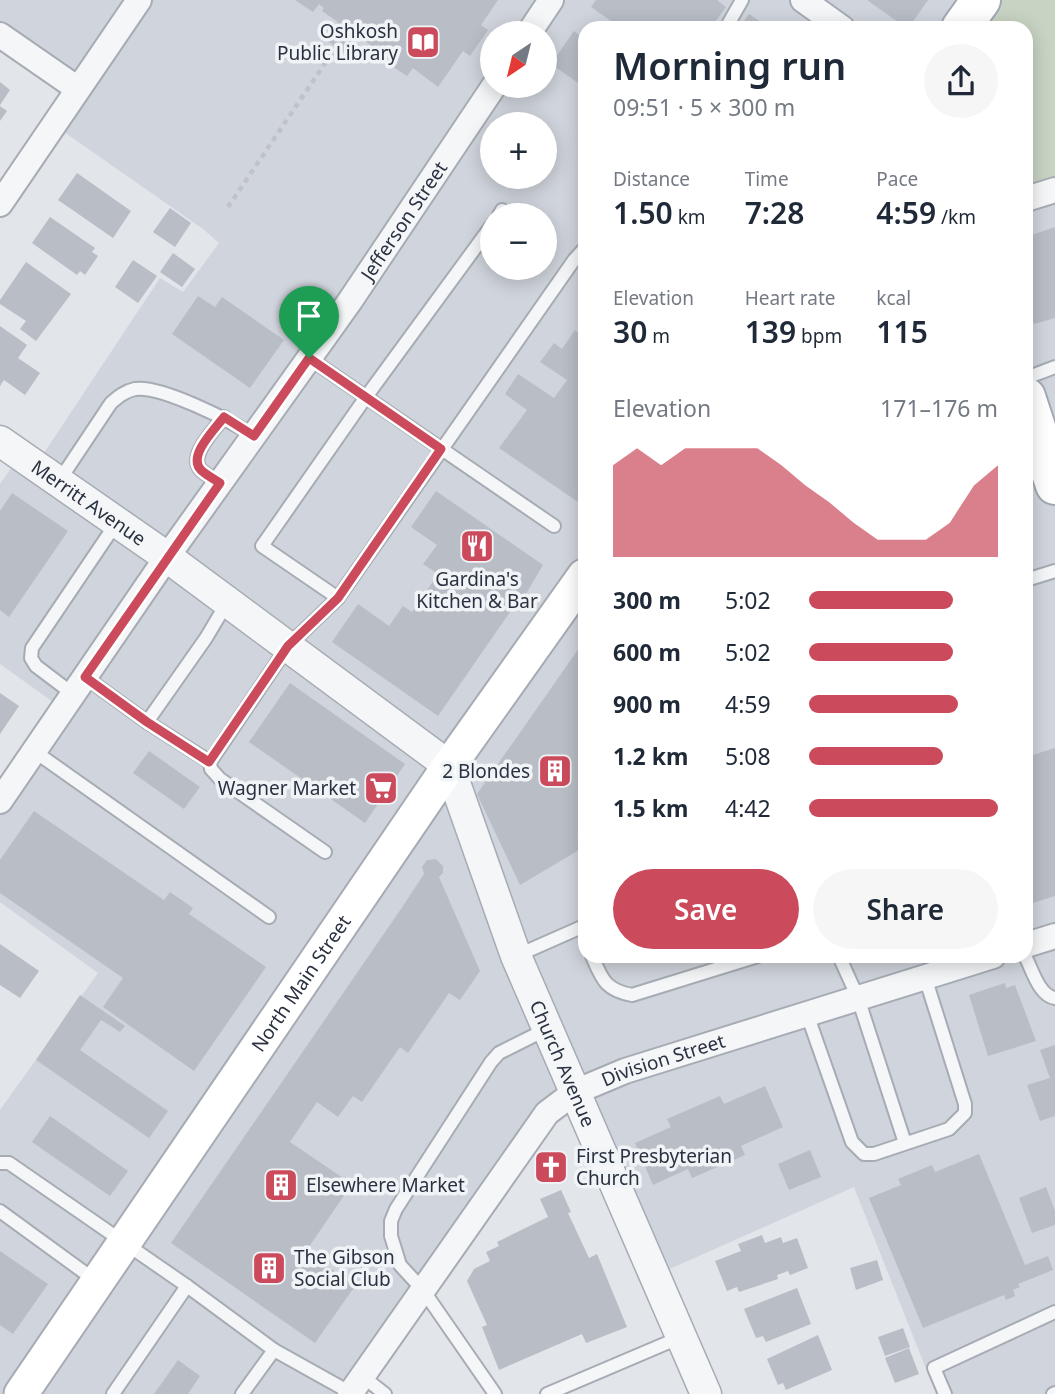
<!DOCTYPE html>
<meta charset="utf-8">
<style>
:root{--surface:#fff;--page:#f6f6f7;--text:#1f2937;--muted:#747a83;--accent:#cb4b5c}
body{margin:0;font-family:"Noto Sans",sans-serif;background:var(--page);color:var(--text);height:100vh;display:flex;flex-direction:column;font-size:26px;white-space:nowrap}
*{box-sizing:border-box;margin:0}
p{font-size:23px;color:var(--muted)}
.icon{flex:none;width:38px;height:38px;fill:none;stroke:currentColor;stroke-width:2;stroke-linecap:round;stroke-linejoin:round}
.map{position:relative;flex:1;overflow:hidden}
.sheet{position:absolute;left:578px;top:21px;width:455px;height:942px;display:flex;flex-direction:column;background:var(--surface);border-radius:21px;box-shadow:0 4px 18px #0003}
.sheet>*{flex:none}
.needle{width:46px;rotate:215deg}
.tools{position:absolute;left:480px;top:21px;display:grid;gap:14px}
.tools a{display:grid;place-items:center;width:77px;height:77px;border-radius:50%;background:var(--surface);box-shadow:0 4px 18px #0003;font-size:35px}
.pin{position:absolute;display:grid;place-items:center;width:60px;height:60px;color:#fff;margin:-72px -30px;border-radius:50% 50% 50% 0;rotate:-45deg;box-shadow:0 0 7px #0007}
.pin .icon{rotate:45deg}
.round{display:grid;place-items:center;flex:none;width:74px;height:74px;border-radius:37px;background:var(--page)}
.summary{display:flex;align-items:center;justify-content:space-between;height:119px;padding:0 35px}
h1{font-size:38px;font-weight:600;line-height:52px}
.figures{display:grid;grid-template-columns:repeat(3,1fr);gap:10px;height:119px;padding:7px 35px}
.figures div{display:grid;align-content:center}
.figures b{font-size:30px;font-weight:600}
.figures small{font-size:19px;font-weight:400}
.figures p{font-size:19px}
.chart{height:196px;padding:14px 35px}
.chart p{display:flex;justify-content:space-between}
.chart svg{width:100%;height:126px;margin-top:7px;fill:var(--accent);opacity:.7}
.button{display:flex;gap:14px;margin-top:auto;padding:14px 35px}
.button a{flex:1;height:80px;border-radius:42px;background:var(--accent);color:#fff;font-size:28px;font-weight:600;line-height:80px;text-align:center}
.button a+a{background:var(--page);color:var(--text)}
ul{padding:0 35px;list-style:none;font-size:23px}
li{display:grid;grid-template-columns:112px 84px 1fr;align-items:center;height:52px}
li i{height:18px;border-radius:9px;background:var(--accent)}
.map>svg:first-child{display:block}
.built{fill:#d0d4dc;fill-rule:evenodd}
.green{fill:#c7d3c3}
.building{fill:#b9bec6}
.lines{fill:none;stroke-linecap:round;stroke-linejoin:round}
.service-casing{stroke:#a7acb4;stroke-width:16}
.minor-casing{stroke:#a7acb4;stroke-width:28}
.tertiary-casing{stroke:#a7acb4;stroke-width:33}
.secondary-casing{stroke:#a7acb4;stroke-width:37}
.primary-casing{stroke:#a1a9b5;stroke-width:42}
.path{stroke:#bfc3c8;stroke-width:4.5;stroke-dasharray:5 5;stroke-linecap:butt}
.service{stroke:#f4f6f8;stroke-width:12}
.minor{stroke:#f4f6f8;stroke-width:24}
.tertiary{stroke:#f4f6f8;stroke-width:30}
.secondary{stroke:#fff;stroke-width:33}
.primary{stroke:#fff;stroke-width:38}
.route-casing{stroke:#fff;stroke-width:14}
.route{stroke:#cb4b5c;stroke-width:9}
.labels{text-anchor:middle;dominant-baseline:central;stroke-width:7;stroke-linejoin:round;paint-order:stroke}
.poi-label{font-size:19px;fill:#2a3241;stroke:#f1f4f7;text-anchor:end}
.street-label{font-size:19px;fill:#2a3241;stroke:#f1f4f7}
</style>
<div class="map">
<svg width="1055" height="1394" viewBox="0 0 1055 1394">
<rect width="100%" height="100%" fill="#e2e5ea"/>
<path class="built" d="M 0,0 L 1055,0 L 1055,1394 L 936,1394 L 854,1187 L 654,1276 L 574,1092 L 350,1394 L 0,1394 L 0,1110 L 98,973 L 0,902 L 0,801 L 63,709 L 0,664 L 0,484 L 20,455 L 36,465 L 160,278 L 183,292 L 219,243 L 203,229 L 54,125 L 78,89 L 0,35 ZM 584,28 L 1026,28 L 1026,956 L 584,956 ZM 492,33 L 544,33 L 544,86 L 492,86 ZM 492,124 L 544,124 L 544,177 L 492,177 ZM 492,215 L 544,215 L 544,268 L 492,268 Z"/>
<polygon class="green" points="981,0 1055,0 1055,190 1026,199 1026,28 961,28"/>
<g class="building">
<polygon points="295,0 498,0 481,25 488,30 470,56 463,51 438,87 413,68 407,76 378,57 384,49 378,44 375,48 359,37 347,55 326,40 338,22 322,11 324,8 319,4 313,12"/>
<polygon points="596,0 717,0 726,7 711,28 621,28 591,7"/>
<polygon points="867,0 928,0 912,23 902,25"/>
<polygon points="749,14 770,28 739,28"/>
<polygon points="574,31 584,39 584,87 551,64"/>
<polygon points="0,82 10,90 0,105"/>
<polygon points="0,106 7,111 0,121"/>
<polygon points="77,173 131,211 113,238 58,200"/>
<polygon points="170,208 191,223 175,247 153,232"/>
<polygon points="50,217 95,248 92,252 98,256 85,275 80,271 77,275 32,243"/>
<polygon points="1055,227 1055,318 1034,324 1026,298 1026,237"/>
<polygon points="173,253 195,269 182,287 160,272"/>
<polygon points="133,260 157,276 138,303 115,287"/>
<polygon points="26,262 71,294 36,341 20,329 26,321 0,304 0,300"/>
<polygon points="198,296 215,307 222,297 284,340 250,388 172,334"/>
<polygon points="0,326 27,345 18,358 40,373 25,395 4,380 0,386"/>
<polygon points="575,330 584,337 584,506 499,448 527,410 505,394 518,374 554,398 567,380 540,362 554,343 562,349"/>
<polygon points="436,491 543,565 520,604 517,602 438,716 332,642 358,604 389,626 403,606 412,612 438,574 423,564 437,545 411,527"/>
<polygon points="12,493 68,531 9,617 0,610 0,511"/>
<polygon points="584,641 584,824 577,835 584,840 584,847 520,885 477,794"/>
<polygon points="290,683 405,764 365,823 249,742"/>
<polygon points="0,693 19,706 0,734"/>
<polygon points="1055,748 1055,896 1026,905 1026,757"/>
<polygon points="149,751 200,787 184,809 133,773"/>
<polygon points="34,811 164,900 170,892 193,908 189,914 266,967 194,1071 103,1007 123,978 0,893 0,860"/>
<polygon points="436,859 443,866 443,873 439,877 480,971 460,1000 449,993 408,1053 400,1047 362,1102 353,1096 338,1117 317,1102 290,1142 352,1184 306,1251 355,1286 315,1343 171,1243 401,909 424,874 422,867 427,860"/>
<polygon points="0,944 39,971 20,998 0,985"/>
<polygon points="1005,983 1006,988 1015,985 1036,1041 988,1056 969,995"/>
<polygon points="80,995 125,1026 120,1032 101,1020 80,1050 168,1111 149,1138 36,1060"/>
<polygon points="1055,1045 1055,1116 1040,1121 1027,1085 1050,1078 1040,1050"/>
<polygon points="765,1086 783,1127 741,1146 745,1155 692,1178 688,1169 653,1185 635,1143 671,1127 667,1119 720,1096 724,1104"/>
<polygon points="50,1116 128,1171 110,1196 32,1142"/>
<polygon points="810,1150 821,1177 789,1190 778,1164"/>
<polygon points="979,1154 1025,1265 1048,1256 1053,1270 1018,1284 1020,1287 1013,1290 1015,1296 1006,1300 1004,1295 923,1328 869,1198 901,1185 898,1179 932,1165 935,1172"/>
<polygon points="1046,1187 1055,1211 1055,1225 1032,1233 1019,1198"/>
<polygon points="561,1190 571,1212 568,1213 589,1258 597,1254 627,1327 586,1343 582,1334 499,1370 482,1327 487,1325 467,1281 474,1269 490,1261 486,1252 499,1246 497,1242 548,1217 540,1199"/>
<polygon points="762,1235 765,1243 781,1237 783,1243 797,1238 808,1268 790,1275 788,1271 777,1275 778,1279 739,1292 737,1287 727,1291 715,1261 741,1251 738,1244"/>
<polygon points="0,1251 48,1284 13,1334 0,1325"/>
<polygon points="877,1260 883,1280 856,1290 850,1268"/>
<polygon points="797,1288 811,1324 766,1342 763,1336 756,1338 744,1309"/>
<polygon points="903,1328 910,1347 885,1356 878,1337"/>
<polygon points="818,1335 832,1370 786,1390 783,1383 778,1385 767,1359"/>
<polygon points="909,1348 919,1374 895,1383 885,1358"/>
<polygon points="178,1360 200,1376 188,1394 154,1394"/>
</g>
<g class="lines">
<g class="service-casing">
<g id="service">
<polyline points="726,28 742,0"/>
<polyline points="499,215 502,210"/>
<polyline points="309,358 554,526"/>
<polyline points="1026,378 1055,367"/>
<path d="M 59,481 L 111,403 C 118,397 125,391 135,389 C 161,385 231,421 254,436"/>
<path d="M 220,483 C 214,479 206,475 201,470 C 187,456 215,429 224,417"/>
<polyline points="1026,580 1055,571"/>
<polyline points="338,598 262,546 366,397 492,225"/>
<polyline points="85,677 147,722 210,762 211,769 220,779 325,852"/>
<polyline points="73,694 36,666 31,658 32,648 117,522"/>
<polyline points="147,722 206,638 228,601"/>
<polyline points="34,751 269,917"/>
<polyline points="210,762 288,646 338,598 574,260 584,249"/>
<polyline points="516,956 584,926"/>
<path d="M 592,956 C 602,979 605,990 632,995 L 758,956"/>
<polyline points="839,956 858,998 905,1143"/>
<path d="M 1025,956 C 1032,969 1039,996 1055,998"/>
<polyline points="807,1014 852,1142 864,1154 874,1154 949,1129 965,1113 965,1104 925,977"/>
<polyline points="0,1163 9,1163 187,1286 274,1350 351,1393"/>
<polyline points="0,1211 96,1281"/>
<polyline points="362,1376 385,1394"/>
<polyline points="113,1394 187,1286"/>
<polyline points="242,1394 274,1350"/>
<polyline points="495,1394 423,1290 400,1265 391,1236 391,1221 396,1209 491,1062 499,1053 547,1029"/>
<polyline points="547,1394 681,1337"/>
<polyline points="945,1394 934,1368 1055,1312"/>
<polyline points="1053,1394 1055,1393"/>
</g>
</g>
<g class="minor-casing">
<g id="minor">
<polyline points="803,0 842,28"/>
<polyline points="529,33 551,0"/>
<polyline points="0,35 78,89"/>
<polyline points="1026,199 1055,190"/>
<polyline points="0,204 139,0"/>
<path id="s1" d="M 0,801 L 167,557 L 350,301 L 494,86"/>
<polyline points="1026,945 1055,936"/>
<path id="s2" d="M 350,1394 L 547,1113 L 575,1092 L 625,1071 L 993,956"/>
</g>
</g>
<g class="tertiary-casing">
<g id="tertiary">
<path id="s3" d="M 0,441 L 167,557 L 449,766 L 516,956 L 706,1394"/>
</g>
</g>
<g class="secondary-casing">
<g id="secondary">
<path id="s4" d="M 21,1394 L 449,766 L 584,576"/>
</g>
</g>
<g class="primary-casing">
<g id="primary">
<polyline points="961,28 981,0"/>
<polyline points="1026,397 1055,485"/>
</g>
</g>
<polyline class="path" points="228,207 336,47"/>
<use href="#service" class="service"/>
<use href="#minor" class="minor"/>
<use href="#tertiary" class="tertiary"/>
<use href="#secondary" class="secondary"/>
<use href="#primary" class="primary"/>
</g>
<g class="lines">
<g class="route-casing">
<path id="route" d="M 309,358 L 441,449 L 338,598 L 288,646 L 209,762 L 147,722 L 85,677 L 220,483 C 214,479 206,475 201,470 C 187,456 215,429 224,417 L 254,436 Z"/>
</g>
<use href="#route" class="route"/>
</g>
<defs>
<g id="library-square" transform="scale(1.75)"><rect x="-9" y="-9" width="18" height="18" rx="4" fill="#cb4b5c" stroke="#f1f4f7"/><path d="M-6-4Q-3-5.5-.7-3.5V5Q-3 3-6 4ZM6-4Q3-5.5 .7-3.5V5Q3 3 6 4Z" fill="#fff"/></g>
<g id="restaurant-square" transform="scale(1.75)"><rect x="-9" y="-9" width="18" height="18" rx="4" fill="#cb4b5c" stroke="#f1f4f7"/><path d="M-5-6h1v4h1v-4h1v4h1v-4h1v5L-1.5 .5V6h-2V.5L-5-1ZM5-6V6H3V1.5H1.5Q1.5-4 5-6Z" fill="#fff"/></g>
<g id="building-square" transform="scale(1.75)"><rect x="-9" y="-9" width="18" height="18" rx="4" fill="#cb4b5c" stroke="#f1f4f7"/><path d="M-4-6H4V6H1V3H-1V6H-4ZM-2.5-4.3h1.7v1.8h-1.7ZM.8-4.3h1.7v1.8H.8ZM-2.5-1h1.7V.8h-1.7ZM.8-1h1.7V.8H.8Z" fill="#fff"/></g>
<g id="supermarket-square" transform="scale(1.75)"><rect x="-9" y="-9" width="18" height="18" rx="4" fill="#cb4b5c" stroke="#f1f4f7"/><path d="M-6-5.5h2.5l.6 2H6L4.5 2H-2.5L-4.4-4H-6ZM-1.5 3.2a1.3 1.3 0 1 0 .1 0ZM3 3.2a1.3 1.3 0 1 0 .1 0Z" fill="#fff"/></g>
<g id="church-square" transform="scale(1.75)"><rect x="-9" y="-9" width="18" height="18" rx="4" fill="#cb4b5c" stroke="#f1f4f7"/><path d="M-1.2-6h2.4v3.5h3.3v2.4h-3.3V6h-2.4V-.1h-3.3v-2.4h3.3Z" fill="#fff"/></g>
</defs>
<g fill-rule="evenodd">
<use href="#library-square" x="423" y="42"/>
<use href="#restaurant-square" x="477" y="546"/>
<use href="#building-square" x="555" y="771"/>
<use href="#supermarket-square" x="381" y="788"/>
<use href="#church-square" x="551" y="1167"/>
<use href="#building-square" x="281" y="1185"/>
<use href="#building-square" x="269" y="1268"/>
</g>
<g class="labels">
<g class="poi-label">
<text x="398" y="31">Oshkosh<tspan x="398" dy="22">Public Library</tspan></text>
<text x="477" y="579" text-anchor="middle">Gardina's<tspan x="477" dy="22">Kitchen &amp; Bar</tspan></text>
<text x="530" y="771">2 Blondes</text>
<text x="356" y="788">Wagner Market</text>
<text x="576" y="1156" text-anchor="start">First Presbyterian<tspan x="576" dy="22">Church</tspan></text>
<text x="306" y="1185" text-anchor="start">Elsewhere Market</text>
<text x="294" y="1257" text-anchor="start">The Gibson<tspan x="294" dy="22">Social Club</tspan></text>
</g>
<g class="street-label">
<text stroke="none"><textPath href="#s1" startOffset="707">Jefferson Street</textPath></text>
<text stroke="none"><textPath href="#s3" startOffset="108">Merritt Avenue</textPath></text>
<text stroke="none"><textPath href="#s4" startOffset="497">North Main Street</textPath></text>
<text stroke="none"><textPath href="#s2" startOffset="472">Division Street</textPath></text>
<text stroke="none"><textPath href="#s3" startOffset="873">Church Avenue</textPath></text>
</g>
</g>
</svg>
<div class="tools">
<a><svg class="needle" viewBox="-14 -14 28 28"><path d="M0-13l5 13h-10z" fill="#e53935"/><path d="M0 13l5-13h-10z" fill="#747a83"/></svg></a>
<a>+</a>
<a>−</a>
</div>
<div class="pin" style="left:309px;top:358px;background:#1e9e55"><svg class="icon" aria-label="arrive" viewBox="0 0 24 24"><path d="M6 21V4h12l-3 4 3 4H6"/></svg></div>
<section class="sheet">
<div class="summary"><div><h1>Morning run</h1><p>09:51 · 5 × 300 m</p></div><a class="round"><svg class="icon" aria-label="share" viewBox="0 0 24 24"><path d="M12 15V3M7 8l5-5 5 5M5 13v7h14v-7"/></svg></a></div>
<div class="figures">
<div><p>Distance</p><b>1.50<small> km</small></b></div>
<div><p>Time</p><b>7:28</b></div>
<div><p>Pace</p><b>4:59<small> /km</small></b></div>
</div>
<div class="figures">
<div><p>Elevation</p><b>30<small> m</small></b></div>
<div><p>Heart rate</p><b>139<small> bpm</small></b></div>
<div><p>kcal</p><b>115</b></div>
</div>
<div class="chart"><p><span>Elevation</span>171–176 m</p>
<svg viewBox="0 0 160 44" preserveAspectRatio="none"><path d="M0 44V12L10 6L20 12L30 6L40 6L50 6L60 6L70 12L80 19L90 25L100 32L110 38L120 38L130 38L140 32L150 19L160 12V44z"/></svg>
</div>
<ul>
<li><b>300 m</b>5:02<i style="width:76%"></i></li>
<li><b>600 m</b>5:02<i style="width:76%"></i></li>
<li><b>900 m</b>4:59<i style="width:79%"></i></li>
<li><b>1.2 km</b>5:08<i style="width:71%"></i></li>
<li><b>1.5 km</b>4:42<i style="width:100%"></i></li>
</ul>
<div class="button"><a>Save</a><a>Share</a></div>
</section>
</div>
